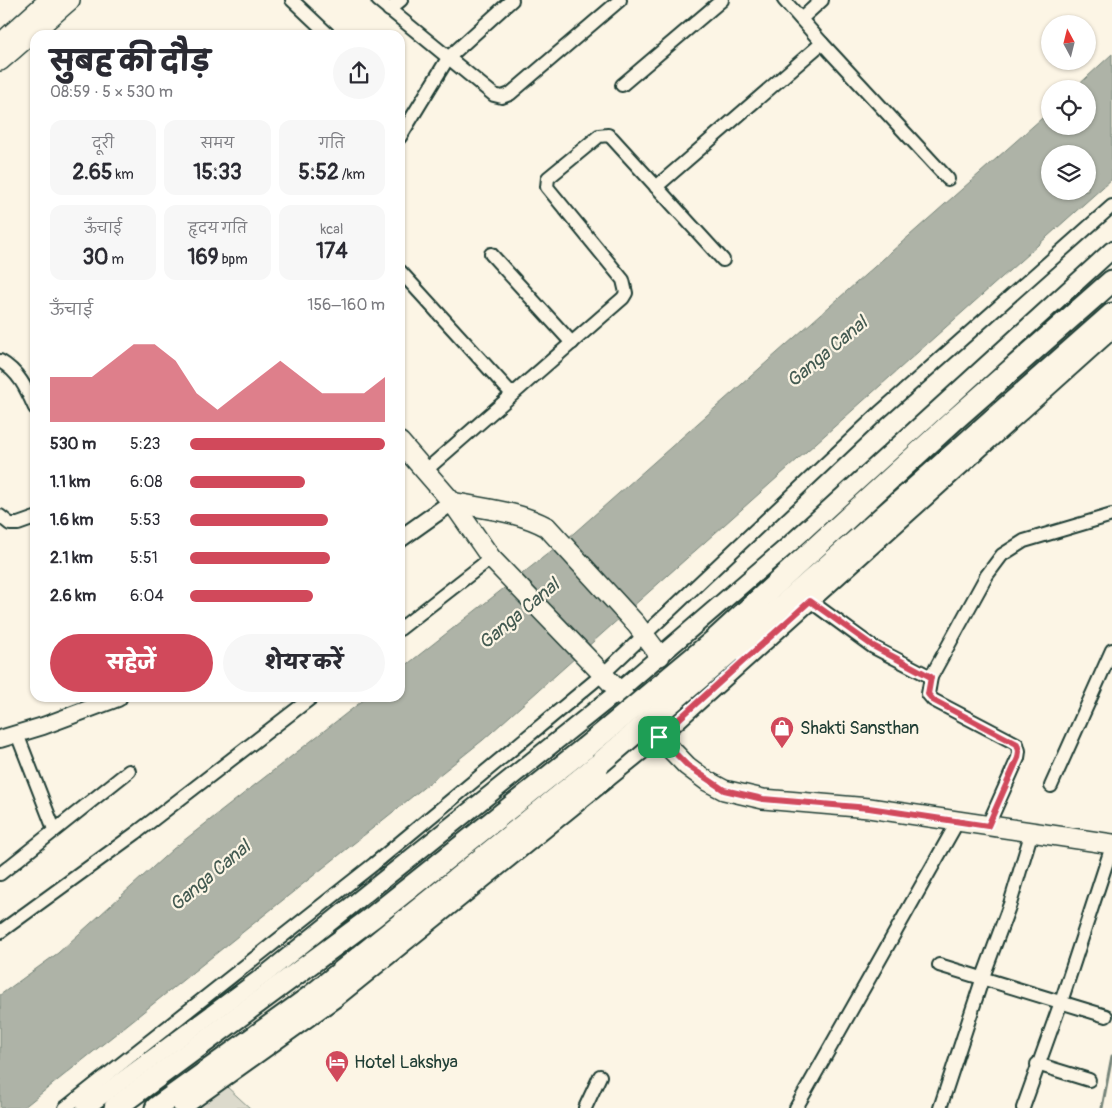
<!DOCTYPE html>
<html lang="hi">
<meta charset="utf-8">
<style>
:root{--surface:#fff;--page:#f7f7f7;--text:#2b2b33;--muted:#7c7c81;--accent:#d1495b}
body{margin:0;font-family:Pangolin,"Playpen Sans Deva",sans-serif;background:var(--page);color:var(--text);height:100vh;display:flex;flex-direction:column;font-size:19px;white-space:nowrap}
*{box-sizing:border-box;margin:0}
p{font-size:16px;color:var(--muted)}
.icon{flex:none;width:28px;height:28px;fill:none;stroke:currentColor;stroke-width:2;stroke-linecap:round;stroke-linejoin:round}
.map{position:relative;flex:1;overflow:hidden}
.details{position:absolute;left:30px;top:30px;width:375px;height:672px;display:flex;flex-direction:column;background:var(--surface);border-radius:15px;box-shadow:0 1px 4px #0004}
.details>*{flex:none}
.needle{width:32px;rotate:353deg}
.controls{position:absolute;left:1041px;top:15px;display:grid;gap:10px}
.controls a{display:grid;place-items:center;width:55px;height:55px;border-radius:50%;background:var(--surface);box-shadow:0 1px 4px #0004;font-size:25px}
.pin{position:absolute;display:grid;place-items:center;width:42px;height:42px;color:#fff;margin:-21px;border-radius:10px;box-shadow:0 2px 8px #0006}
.round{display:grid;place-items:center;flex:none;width:52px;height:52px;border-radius:26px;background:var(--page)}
.overview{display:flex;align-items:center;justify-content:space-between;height:85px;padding:0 20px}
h1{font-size:28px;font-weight:800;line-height:38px}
.metrics{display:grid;grid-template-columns:repeat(3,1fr);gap:8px;height:85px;padding:5px 20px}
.metrics div{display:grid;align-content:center;border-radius:12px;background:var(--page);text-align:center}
.metrics b{font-size:21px;font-weight:800}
.metrics small{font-size:14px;font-weight:400}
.metrics p{font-size:14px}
.chart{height:140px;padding:10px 20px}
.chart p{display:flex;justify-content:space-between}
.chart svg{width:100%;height:90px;margin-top:5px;fill:var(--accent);opacity:.7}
.cta{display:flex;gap:10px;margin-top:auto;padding:10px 20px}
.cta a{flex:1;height:58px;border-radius:30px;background:var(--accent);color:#fff;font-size:20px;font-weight:800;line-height:58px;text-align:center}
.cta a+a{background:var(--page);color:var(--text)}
ul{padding:0 20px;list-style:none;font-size:16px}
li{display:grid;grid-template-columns:80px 60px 1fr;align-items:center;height:38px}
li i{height:12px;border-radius:6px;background:var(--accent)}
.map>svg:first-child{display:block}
.green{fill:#dcdacc;stroke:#7e8c80}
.water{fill:#aeb3a7;stroke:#758479;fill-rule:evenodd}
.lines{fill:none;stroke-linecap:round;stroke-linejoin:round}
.stream{stroke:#758479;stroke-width:3}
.minor-casing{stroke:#1f3d34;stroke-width:16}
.tertiary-casing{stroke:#1f3d34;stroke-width:20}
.secondary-casing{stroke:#1f3d34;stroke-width:22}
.trunk-casing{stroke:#1f3d34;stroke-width:25}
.minor{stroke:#fcf5e5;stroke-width:12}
.tertiary{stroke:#fcf5e5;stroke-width:16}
.secondary{stroke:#fcf5e5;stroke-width:19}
.trunk{stroke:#fcf5e5;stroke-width:21}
.trunk-bridge-casing{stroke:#1f3d34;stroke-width:25;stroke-linecap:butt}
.trunk-bridge{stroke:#fcf5e5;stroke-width:21}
.route-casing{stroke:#fff;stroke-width:10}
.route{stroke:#d1495b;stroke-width:6}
.labels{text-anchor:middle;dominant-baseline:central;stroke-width:4.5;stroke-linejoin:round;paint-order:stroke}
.poi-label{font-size:18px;fill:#1f3d34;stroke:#fcf5e5;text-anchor:start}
.water-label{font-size:19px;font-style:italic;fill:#435a51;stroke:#fcf5e5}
</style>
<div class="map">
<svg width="1112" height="1108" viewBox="0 0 1112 1108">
<rect width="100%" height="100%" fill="#fcf5e5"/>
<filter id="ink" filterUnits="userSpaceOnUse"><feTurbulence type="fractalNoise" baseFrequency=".02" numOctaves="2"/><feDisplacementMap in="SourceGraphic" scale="10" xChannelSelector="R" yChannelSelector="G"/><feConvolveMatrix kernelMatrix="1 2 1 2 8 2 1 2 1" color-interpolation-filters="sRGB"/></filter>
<g filter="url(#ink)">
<polygon class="green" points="226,1086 250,1108 194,1108"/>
<path class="water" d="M 1112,54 L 1112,179 L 483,740 L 23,1108 L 0,1108 L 0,995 L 58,953 L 173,849 L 366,698 L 400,698 L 400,670 L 574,533 L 1050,111 L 1050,126 L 1088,126 L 1088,89 L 1074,89 ZM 1050,154 L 1088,154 L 1088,191 L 1050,191 Z"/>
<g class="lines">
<polyline class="stream" points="1102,1108 1112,1056"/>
<g class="minor-casing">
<g id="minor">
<polyline points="292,0 328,34"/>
<polyline points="378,0 494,95 502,97 510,94 620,0"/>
<polyline points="784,0 822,43"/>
<polyline points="389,10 401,0"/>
<polyline points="801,19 822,0"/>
<polyline points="622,85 722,0"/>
<polyline points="400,137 448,58 512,0"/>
<polyline points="656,187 822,43 948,179"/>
<polyline points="491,254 572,343"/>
<polyline points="400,271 512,394"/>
<path d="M 0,361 C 19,372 26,388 35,408"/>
<polyline points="425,471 623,298 626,293 623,280 547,187 548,178 599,136 608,135 612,138 723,260"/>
<polyline points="0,516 10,524 18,524 35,518"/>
<polyline points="810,601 873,647 931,677"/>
<polyline points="400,629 491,558"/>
<polyline points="17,734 54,829"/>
<polyline points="1051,786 1112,650"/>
<polyline points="988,825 1018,758 1019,751 1017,744 933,700 928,694 931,677 987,575 1002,555 1024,541 1112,515"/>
<polyline points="0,874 129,771"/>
<polyline points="0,932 136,833 311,698"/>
<polyline points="939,965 1106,1016"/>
<polyline points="1037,1064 1089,1080"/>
<polyline points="65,1108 374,864 603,674 879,413 1112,206"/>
<polyline points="585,1108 600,1076"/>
<polyline points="796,1108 958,821"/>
<polyline points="940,1108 983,977 1010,904 1032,831"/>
<polyline points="1023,1108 1061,1002 1112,846"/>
</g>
</g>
<g class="tertiary-casing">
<g id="tertiary">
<polyline points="400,539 452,502"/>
<polyline points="0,739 43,726 118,698"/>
<polyline points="85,1108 267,973 619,691 791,543 1112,250"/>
<polyline points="182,1108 335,999 659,737 1112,330"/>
</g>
</g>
<g class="secondary-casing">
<g id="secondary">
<polyline points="0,44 49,0"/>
<polyline points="0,61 70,0"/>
<polyline points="400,442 452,502 491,558 619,691 659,737 687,766 707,781 724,790 763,799 869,808 1112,844"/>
<path d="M 452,502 C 484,509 518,511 547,527 L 636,624 L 660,656"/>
</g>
</g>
<g class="trunk-casing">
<g id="trunk">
<polyline points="717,638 953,421 1112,281"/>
<polyline points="730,652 1112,314"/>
<polyline points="115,1108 373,917 585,748"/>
<polyline points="156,1108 310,997 600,763"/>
</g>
</g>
<use href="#minor" class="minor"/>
<use href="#tertiary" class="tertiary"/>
<use href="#secondary" class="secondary"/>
<use href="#trunk" class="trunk"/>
<g class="trunk-bridge-casing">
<g id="trunk-bridge">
<polyline points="585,748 717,638"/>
<polyline points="600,763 730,652"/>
</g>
</g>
<use href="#trunk-bridge" class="trunk-bridge"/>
</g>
</g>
<g class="lines" filter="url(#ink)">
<g class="route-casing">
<polygon id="route" points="810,601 873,646 931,677 928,694 933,700 1017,744 1019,751 1018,758 988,826 869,808 763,799 724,790 688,766 659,737"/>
</g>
<use href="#route" class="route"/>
</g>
<defs>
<g id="shop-pin" transform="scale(1.25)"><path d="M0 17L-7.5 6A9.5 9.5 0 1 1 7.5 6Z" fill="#d1495b" stroke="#fcf5e5"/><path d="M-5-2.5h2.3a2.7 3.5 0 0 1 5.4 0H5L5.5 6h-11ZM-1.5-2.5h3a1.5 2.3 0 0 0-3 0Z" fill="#fff"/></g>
<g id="hotel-pin" transform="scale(1.25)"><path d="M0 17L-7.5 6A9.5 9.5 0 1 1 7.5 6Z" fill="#d1495b" stroke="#fcf5e5"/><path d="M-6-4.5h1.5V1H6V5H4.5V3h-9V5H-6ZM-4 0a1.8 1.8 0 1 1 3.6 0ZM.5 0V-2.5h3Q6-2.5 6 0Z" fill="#fff"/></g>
</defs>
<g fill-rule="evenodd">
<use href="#shop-pin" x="782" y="728"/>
<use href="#hotel-pin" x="337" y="1062"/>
</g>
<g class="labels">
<g class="poi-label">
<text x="800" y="728">Shakti Sansthan</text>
<text x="354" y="1062">Hotel Lakshya</text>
</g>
<g class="water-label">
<text transform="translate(827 352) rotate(-40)">Ganga Canal</text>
<text transform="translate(519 614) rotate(-40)">Ganga Canal</text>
<text transform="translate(210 876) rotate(-40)">Ganga Canal</text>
</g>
</g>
</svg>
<div class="controls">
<a><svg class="needle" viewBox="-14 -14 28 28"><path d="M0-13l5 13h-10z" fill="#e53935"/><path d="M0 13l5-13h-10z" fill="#7c7c81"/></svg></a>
<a><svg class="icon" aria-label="locate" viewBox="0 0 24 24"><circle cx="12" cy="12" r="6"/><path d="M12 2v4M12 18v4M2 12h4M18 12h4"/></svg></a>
<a><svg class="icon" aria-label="layers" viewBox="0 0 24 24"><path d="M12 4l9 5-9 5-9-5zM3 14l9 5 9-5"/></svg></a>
</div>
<div class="pin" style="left:659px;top:737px;background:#1e9e55"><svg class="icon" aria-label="arrive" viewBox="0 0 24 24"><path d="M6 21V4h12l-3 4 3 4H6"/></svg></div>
<section class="details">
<div class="overview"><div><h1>सुबह की दौड़</h1><p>08:59 · 5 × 530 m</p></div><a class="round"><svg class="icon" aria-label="share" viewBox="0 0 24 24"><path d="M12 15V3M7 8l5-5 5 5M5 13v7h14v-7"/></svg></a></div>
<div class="metrics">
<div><p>दूरी</p><b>2.65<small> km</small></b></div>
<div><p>समय</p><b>15:33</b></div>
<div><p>गति</p><b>5:52<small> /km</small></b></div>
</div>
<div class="metrics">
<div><p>ऊँचाई</p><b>30<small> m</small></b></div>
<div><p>हृदय गति</p><b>169<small> bpm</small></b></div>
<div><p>kcal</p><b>174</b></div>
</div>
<div class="chart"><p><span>ऊँचाई</span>156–160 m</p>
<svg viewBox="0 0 160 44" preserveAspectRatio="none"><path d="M0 44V22L10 22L20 22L30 14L40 6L50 6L60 14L70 30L80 38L90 30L100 22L110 14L120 22L130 30L140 30L150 30L160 22V44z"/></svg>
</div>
<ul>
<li><b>530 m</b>5:23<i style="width:100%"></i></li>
<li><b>1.1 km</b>6:08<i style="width:59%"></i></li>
<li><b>1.6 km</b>5:53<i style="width:71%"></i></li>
<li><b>2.1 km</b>5:51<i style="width:72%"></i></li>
<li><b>2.6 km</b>6:04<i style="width:63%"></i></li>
</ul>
<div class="cta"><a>सहेजें</a><a>शेयर करें</a></div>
</section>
</div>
